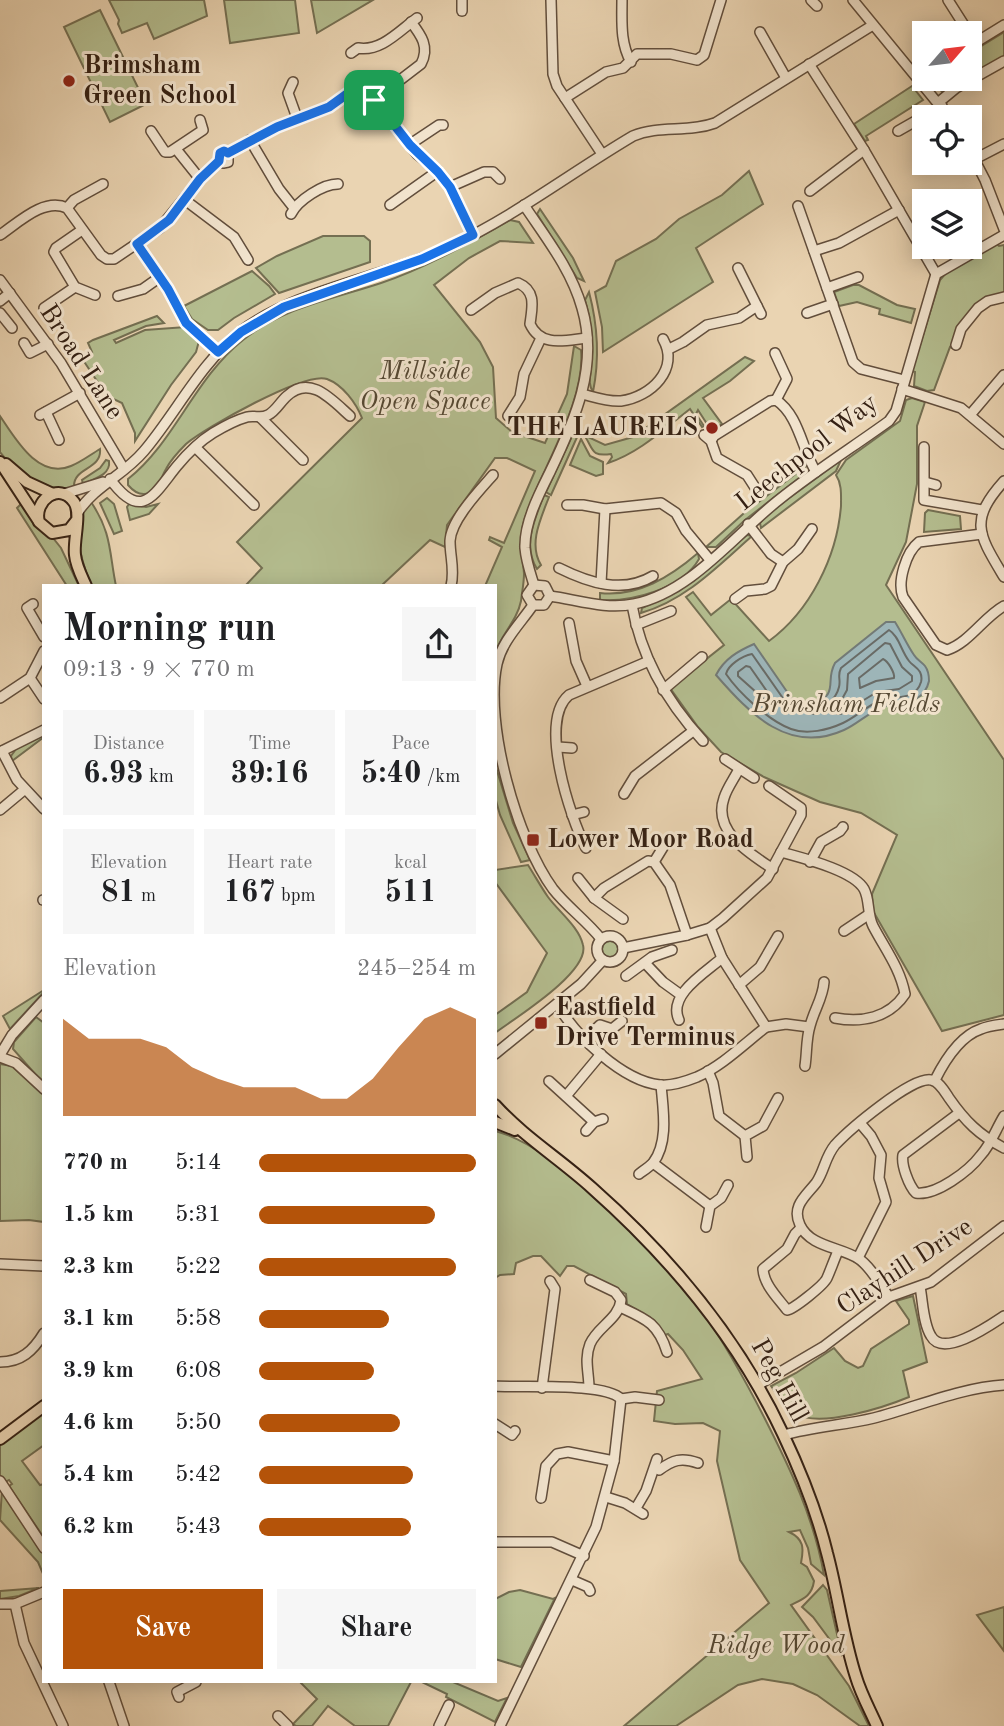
<!DOCTYPE html>
<meta charset="utf-8">
<style>
:root{--surface:#fff;--page:#f6f6f6;--text:#202124;--muted:#757577;--accent:#b45309}
body{margin:0;font-family:"Old Standard TT",serif;background:var(--page);color:var(--text);height:100vh;display:flex;flex-direction:column;font-size:26px;white-space:nowrap}
*{box-sizing:border-box;margin:0}
p{font-size:23px;color:var(--muted)}
.icon{flex:none;width:38px;height:38px;fill:none;stroke:currentColor;stroke-width:2;stroke-linecap:round;stroke-linejoin:round}
.map{position:relative;flex:1;overflow:hidden}
.side{position:absolute;left:42px;top:584px;width:455px;height:1099px;display:flex;flex-direction:column;background:var(--surface);border-radius:0px;box-shadow:0 4px 18px #0003}
.side>*{flex:none}
.needle{width:46px;rotate:62deg}
.tools{position:absolute;left:912px;top:21px;display:grid;gap:14px}
.tools a{display:grid;place-items:center;width:70px;height:70px;border-radius:0px;background:var(--surface);box-shadow:0 4px 18px #0003;font-size:35px}
.pin{position:absolute;display:grid;place-items:center;width:60px;height:60px;color:#fff;margin:-30px;border-radius:14px;box-shadow:0 4px 10px #0006}
.round{display:grid;place-items:center;flex:none;width:74px;height:74px;border-radius:0px;background:var(--page)}
.overview{display:flex;align-items:center;justify-content:space-between;height:119px;padding:0 21px}
h1{font-size:38px;font-weight:700;line-height:52px}
.stats{display:grid;grid-template-columns:repeat(3,1fr);gap:10px;height:119px;padding:7px 21px}
.stats div{display:grid;align-content:center;border-radius:0px;background:var(--page);text-align:center}
.stats b{font-size:30px;font-weight:700}
.stats small{font-size:19px;font-weight:400}
.stats p{font-size:19px}
.chart{height:196px;padding:14px 21px}
.chart p{display:flex;justify-content:space-between}
.chart svg{width:100%;height:126px;margin-top:7px;fill:var(--accent);opacity:.7}
.button{display:flex;gap:14px;margin-top:auto;padding:14px 21px}
.button a{flex:1;height:80px;border-radius:0px;background:var(--accent);color:#fff;font-size:28px;font-weight:700;line-height:80px;text-align:center}
.button a+a{background:var(--page);color:var(--text)}
ul{padding:0 21px;list-style:none;font-size:23px}
li{display:grid;grid-template-columns:112px 84px 1fr;align-items:center;height:52px}
li i{height:18px;border-radius:9px;background:var(--accent)}
.map>svg:first-child{display:block}
.green{fill:#b4bd8f;stroke:#746f52;stroke-width:2}
.water{fill:#9db5b8;stroke:#737a76;stroke-width:2}
.lines{fill:none;stroke-linecap:round;stroke-linejoin:round}
.shore{stroke:#696b66;stroke-width:2}
.minor-casing{stroke:#624e3c;stroke-width:12}
.major-casing{stroke:#352114;stroke-width:14}
.minor{stroke:#f1e3cd;stroke-width:9}
.major{stroke:#ead4b2;stroke-width:10}
.route-casing{stroke:#fff;stroke-width:14}
.route{stroke:#1a73e8;stroke-width:9}
.poi-dot{fill:#8f2418;stroke:#f1e3cd;stroke-width:2.5}
.labels{text-anchor:middle;dominant-baseline:central;stroke-width:6;stroke-linejoin:round;paint-order:stroke}
.poi-label{font-size:26px;font-weight:bold;fill:#352114;stroke:#f1e3cd;text-anchor:start}
.street-label{font-size:26px;fill:#352114;stroke:#f1e3cd}
.park-label{font-size:26px;font-style:italic;fill:#554833;stroke:#f1e3cd}
</style>
<div class="map">
<svg width="1004" height="1726" viewBox="0 0 1004 1726">
<rect width="100%" height="100%" fill="#ead4b2"/>
<filter id="stains"><feTurbulence type="fractalNoise" baseFrequency=".00286" numOctaves="4"/><feColorMatrix values="0 0 0 0 .2 0 0 0 0 .09 0 0 0 0 .02 0 0 0 .5 -.17"/></filter>
<radialGradient id="worn" r=".72"><stop offset=".6" stop-color="#630" stop-opacity="0"/><stop offset="1" stop-color="#630" stop-opacity=".3"/></radialGradient>
<g class="green">
<polygon points="109,0 204,0 207,16 154,39 147,23 122,33 118,24 119,20"/>
<polygon points="224,0 295,0 299,33 230,43"/>
<polygon points="311,0 373,0 317,33"/>
<polygon points="100,10 146,104 110,122 64,27"/>
<polygon points="1004,32 1004,60 970,77 970,53"/>
<polygon points="931,79 955,79 958,84 943,93"/>
<polygon points="912,86 923,100 866,136 868,140 865,141 854,124"/>
<polygon points="749,171 763,204 696,248 713,282 603,352 602,327 595,292 606,286 616,261 656,239 679,219 722,195"/>
<polygon points="540,209 573,258 584,281 577,278 537,214"/>
<path d="M 510,220 L 519,222 L 533,243 L 500,241 L 469,258 L 434,285 L 480,342 L 493,367 L 496,418 L 512,432 L 545,443 L 567,394 L 574,346 L 581,350 C 586,403 540,470 524,521 C 519,538 523,557 524,574 C 524,583 522,592 521,601 C 517,621 502,633 495,653 L 495,586 L 485,586 L 502,547 L 489,540 L 490,537 L 504,543 L 535,471 L 507,458 L 495,458 L 447,525 L 445,547 L 430,540 L 381,586 L 245,586 L 262,568 L 237,542 L 362,418 C 356,403 343,385 327,379 C 305,371 205,428 186,444 C 179,451 170,461 166,469 C 161,477 160,487 151,492 C 142,497 134,492 128,485 L 128,479 C 175,442 194,379 243,340 C 284,307 333,299 381,283 C 426,268 469,243 510,220 Z"/>
<polygon points="323,236 364,236 370,241 370,262 279,293 256,268 277,256"/>
<polygon points="997,244 999,246 1004,245 1004,294 990,298 952,348 950,347 934,390 927,391 914,386 915,372 912,371 940,280 946,273"/>
<polygon points="252,271 269,286 275,294 234,318 218,330 208,330 192,319 184,306"/>
<polygon points="853,285 859,285 897,305 915,309 911,323 879,314 880,309 857,302 839,306 834,292"/>
<path d="M 589,292 C 598,326 600,357 593,392 C 588,384 590,378 591,369 C 594,345 592,323 585,300 Z"/>
<polygon points="157,316 164,323 146,326 114,340 116,343 145,330 186,327 199,341 196,352 171,385 135,441 135,433 122,403 107,396 81,357 92,352 88,343 93,340"/>
<path d="M 745,357 L 754,361 L 730,381 L 703,398 L 722,424 L 715,428 L 713,425 L 709,427 L 698,410 L 696,414 L 704,426 L 702,427 L 690,409 C 664,429 639,453 608,463 L 612,457 L 611,454 C 590,457 594,449 584,435 L 605,445 L 633,437 Z"/>
<path d="M 912,398 L 925,402 L 917,426 L 917,484 L 906,542 L 886,585 L 1004,760 L 1004,1015 L 942,1031 L 873,911 L 872,894 L 897,835 L 861,813 L 820,802 L 764,777 L 721,752 L 698,727 L 670,688 L 724,645 L 686,597 L 693,592 L 711,615 L 731,599 L 769,641 C 810,611 837,557 841,506 C 841,495 842,484 836,475 L 846,460 L 900,421 L 906,400 Z"/>
<path d="M 0,416 C 15,438 38,480 71,466 C 81,462 90,455 100,449 C 102,470 73,467 74,487 C 67,488 59,491 51,490 C 35,488 10,465 0,452 Z"/>
<polygon points="574,432 578,435 551,495 546,492"/>
<polygon points="581,439 590,456 603,462 603,474 596,476 570,465"/>
<path d="M 106,460 L 109,461 C 111,475 94,479 83,484 L 82,480 L 100,468 Z"/>
<polygon points="841,460 836,471 761,528 760,523 766,515"/>
<polygon points="806,466 803,475 745,520 716,547 706,547 743,514"/>
<path d="M 544,495 L 549,497 C 541,518 528,544 541,565 L 537,569 C 522,545 535,519 544,495 Z"/>
<polygon points="107,498 114,504 122,531 114,534 100,503"/>
<path d="M 91,502 C 112,533 109,552 116,586 L 92,586 C 83,567 74,537 81,515 C 83,511 88,506 91,502 Z"/>
<polygon points="129,504 146,507 158,504 149,514 130,520 127,507"/>
<polygon points="20,505 26,505 43,533 53,538 61,548 79,586 67,586 17,508"/>
<polygon points="928,510 960,516 961,529 924,532 925,513"/>
<path d="M 747,535 L 752,536 C 718,566 686,600 641,613 L 642,608 L 679,591 Z"/>
<path d="M 698,553 L 699,559 C 682,589 632,602 600,600 L 600,593 C 638,597 670,577 698,553 Z"/>
<polygon points="44,735 44,737 12,761 11,756 16,749"/>
<polygon points="495,764 513,823 530,860 521,862 500,815 495,797"/>
<path d="M 528,865 C 535,876 541,887 548,897 C 559,912 579,927 583,945 C 590,972 515,1018 495,1033 L 495,1015 L 527,992 L 547,953 L 495,882 L 495,870 Z"/>
<circle cx="610" cy="949" r="8"/>
<polygon points="44,990 44,992 10,1029 3,1016"/>
<polygon points="36,1017 44,1023 44,1084 13,1049 14,1042"/>
<polygon points="0,1064 12,1066 44,1095 44,1222 29,1220 0,1221"/>
<path d="M 495,1131 C 534,1141 567,1173 596,1199 C 632,1232 673,1270 702,1311 C 726,1345 745,1380 764,1417 C 790,1468 814,1518 824,1575 L 811,1564 L 808,1548 L 800,1530 L 789,1532 C 804,1539 804,1548 801,1563 L 807,1567 L 814,1581 C 812,1596 803,1599 791,1605 L 849,1686 L 869,1726 L 860,1726 L 817,1695 L 793,1684 L 762,1679 L 738,1685 L 676,1726 L 624,1726 L 769,1603 L 740,1560 L 717,1461 L 720,1431 L 703,1423 L 675,1424 L 654,1421 L 657,1391 L 702,1379 L 683,1350 L 668,1334 L 665,1335 L 654,1320 L 627,1304 L 626,1294 L 574,1266 L 567,1266 L 560,1276 L 541,1256 L 533,1256 L 516,1263 L 514,1274 L 500,1275 L 495,1278 Z"/>
<path d="M 913,1296 L 927,1362 L 903,1371 L 909,1397 C 885,1407 821,1428 796,1414 C 785,1408 778,1396 771,1386 L 796,1373 L 834,1348 L 845,1361 L 858,1368 L 863,1366 L 871,1349 L 909,1324 L 909,1320 L 896,1301 Z"/>
<polygon points="44,1412 44,1445 22,1461 40,1485 44,1484 44,1538 9,1486 12,1484 9,1480 0,1485 0,1445"/>
<polygon points="2,1490 44,1554 44,1576 38,1562 0,1520"/>
<polygon points="823,1585 827,1590 842,1656 813,1617 802,1607"/>
<polygon points="39,1588 19,1596 0,1599 0,1591"/>
<polygon points="520,1590 553,1599 555,1598 521,1667 495,1659 495,1599 509,1592"/>
<polygon points="1004,1607 1004,1651 977,1615"/>
<polygon points="300,1682 411,1682 388,1726 355,1726 328,1706 312,1726 296,1726 293,1724 317,1699"/>
<polygon points="422,1682 453,1682 498,1701 507,1698 495,1722 446,1697 447,1694"/>
</g>
<path class="water" d="M 886,622 L 895,622 C 902,633 907,645 914,655 C 917,660 922,662 925,666 C 928,670 929,677 929,681 C 924,704 902,702 886,706 C 871,710 858,724 844,730 C 789,755 750,714 716,675 C 724,659 738,651 754,644 L 792,699 L 812,707 C 841,691 824,683 835,663 Z"/>
<g class="lines">
<g class="shore">
<path d="M 889,630 C 899,636 901,651 909,661 C 912,665 917,667 920,672 C 922,676 922,678 921,682 C 915,702 893,695 879,701 C 867,706 856,717 843,723 C 828,730 807,735 791,729 C 769,721 739,693 726,674 C 728,665 742,656 752,654 L 787,704 L 814,714 C 824,708 836,700 839,687 C 841,679 837,676 841,668 Z"/>
<polygon points="885,643 890,644 902,667 912,676 912,681 899,689 877,692 841,714 837,714 836,710 847,690 848,674"/>
<path d="M 883,659 C 888,661 895,673 894,678 L 876,681 L 860,688 L 859,678 Z"/>
<polygon points="746,666 750,667 771,697 770,702 766,701 738,676 738,672"/>
</g>
<g class="minor-casing">
<g id="minor">
<polyline points="462,0 462,11"/>
<polyline points="551,0 553,74 557,86 602,154"/>
<path d="M 622,0 C 622,21 620,43 631,62"/>
<polyline points="811,0 817,6"/>
<polyline points="853,0 949,117"/>
<polyline points="948,0 969,33"/>
<polyline points="760,32 786,78"/>
<polyline points="970,46 1004,25"/>
<path d="M 351,53 L 358,48 C 381,52 399,31 417,18"/>
<polyline points="809,64 864,150 936,274"/>
<polyline points="293,82 288,93 297,118"/>
<polyline points="565,98 606,72 623,68 637,54 671,54 697,60 704,55 721,0"/>
<path d="M 374,100 L 421,64 C 430,47 421,35 411,22"/>
<polyline points="939,102 956,88 1004,61"/>
<polyline points="151,131 165,152 170,152 203,130 200,120"/>
<polyline points="898,131 942,106"/>
<polyline points="250,140 279,189 294,208"/>
<polyline points="409,145 439,125 443,125"/>
<polyline points="176,149 200,179"/>
<polyline points="970,151 985,180 1004,229"/>
<polyline points="228,153 277,127 329,107 354,88 362,87 417,154 432,166 450,187 473,235"/>
<polyline points="975,159 1004,144"/>
<polyline points="450,187 484,172 493,172 500,179"/>
<polyline points="810,191 864,150"/>
<polyline points="185,200 234,237 248,260"/>
<polyline points="390,205 438,171"/>
<path d="M 524,205 C 546,238 571,269 582,308 C 599,366 575,420 550,472 C 539,494 524,523 525,548 C 526,561 530,572 534,585"/>
<polyline points="798,206 853,362 861,369 904,380"/>
<polyline points="67,208 74,200 103,184"/>
<path d="M 291,214 C 298,200 323,184 338,184"/>
<polyline points="82,230 56,248 54,252 75,287 95,295"/>
<path d="M 0,235 C 18,223 44,197 67,208 L 101,255 L 107,259 L 114,259 L 160,228 L 200,179 L 219,161 L 220,153 L 228,153 L 228,162 L 223,163 L 219,161"/>
<polyline points="137,244 168,289 186,323 218,352"/>
<polyline points="814,251 839,243 899,210"/>
<polyline points="738,268 761,314"/>
<polyline points="0,280 61,363 124,469"/>
<polyline points="827,288 858,277"/>
<polyline points="118,296 143,289 160,277"/>
<polyline points="0,301 10,293"/>
<polyline points="44,308 75,287"/>
<path d="M 471,310 L 495,293 L 518,283 C 537,291 532,308 530,324 C 541,348 566,340 587,338"/>
<polyline points="0,313 12,328"/>
<polyline points="807,313 833,304"/>
<polyline points="24,343 30,353 48,344"/>
<polyline points="956,345 961,329 978,308 988,301 1004,297"/>
<polyline points="669,349 683,342 707,325 739,318 757,306"/>
<polyline points="775,353 787,379 776,400"/>
<polyline points="902,389 961,408 1004,444"/>
<path d="M 582,394 C 594,397 608,402 621,401 C 651,397 680,369 663,339"/>
<polyline points="46,412 59,440"/>
<polyline points="40,415 80,393"/>
<polyline points="970,415 1004,375"/>
<polyline points="508,416 520,397 524,374 541,338"/>
<polyline points="261,418 303,460"/>
<polyline points="704,435 711,441 717,458 747,475 756,489"/>
<path d="M 711,441 L 714,436 L 770,401 L 776,400 C 799,415 802,450 816,472"/>
<polyline points="924,447 924,500 982,510"/>
<polyline points="196,448 254,505"/>
<path d="M 110,479 C 142,523 154,494 177,466 C 187,454 200,441 213,433 C 223,427 236,420 247,417 C 255,415 261,419 268,415 C 276,411 280,402 287,396 C 310,374 332,400 350,416"/>
<path d="M 1004,481 C 968,521 979,535 1004,577"/>
<polyline points="925,482 936,485"/>
<polyline points="64,494 103,482"/>
<polyline points="567,505 583,505 605,509 661,503 676,513 686,531 710,560"/>
<path d="M 78,512 C 95,486 124,475 144,451 C 177,412 199,365 240,332 C 295,289 387,277 451,246 C 515,216 572,172 633,136 C 659,125 688,133 715,123 L 873,25"/>
<polyline points="748,524 771,554 783,562"/>
<path d="M 982,534 L 919,542 C 906,552 897,582 903,597 L 936,645 L 947,650 C 969,643 984,617 1004,606"/>
<path d="M 559,568 C 589,583 623,594 653,576"/>
<polyline points="601,583 605,509"/>
<path d="M 451,586 C 455,570 450,557 450,541 C 451,520 479,491 493,475"/>
<path d="M 550,596 C 578,600 606,610 634,604 C 692,592 735,534 780,499 C 815,471 853,447 889,421 L 896,411 L 936,274 L 1004,235"/>
<polyline points="735,599 746,591 765,589 771,586 783,562 798,549 812,529"/>
<polyline points="33,604 27,608 44,637"/>
<path d="M 533,605 C 520,624 502,641 497,664 C 484,724 517,840 553,889 C 567,907 587,921 601,939"/>
<polyline points="533,605 527,595 534,585 545,586 550,596"/>
<polyline points="533,605 544,605 550,596"/>
<path d="M 632,605 C 641,657 667,702 703,741"/>
<polyline points="569,623 576,661 587,686"/>
<polyline points="636,625 671,611"/>
<polyline points="30,678 44,699"/>
<polyline points="663,690 702,657"/>
<polyline points="0,698 30,678 44,651"/>
<polyline points="558,747 572,748"/>
<polyline points="2,751 17,780 44,809"/>
<polyline points="0,752 44,730"/>
<polyline points="725,759 754,778"/>
<path d="M 739,769 C 734,779 727,788 724,798 C 712,832 751,854 773,869"/>
<polyline points="624,794 635,776 693,731"/>
<polyline points="0,810 24,790"/>
<polyline points="572,815 584,812"/>
<path d="M 586,848 C 570,817 538,721 569,695 L 649,661"/>
<path d="M 781,852 C 802,858 853,870 864,889 C 870,900 867,914 873,926 C 885,949 900,968 905,994 C 889,1018 862,1023 835,1018"/>
<polyline points="654,862 665,844"/>
<polyline points="810,862 821,842 840,831 843,827"/>
<polyline points="578,878 594,898 623,919"/>
<polyline points="594,898 604,888 648,861 654,862 670,885 687,935"/>
<polyline points="43,900 44,900"/>
<polyline points="844,931 868,915"/>
<circle cx="610" cy="949" r="13"/>
<polyline points="623,948 687,935 710,928 723,918 767,878 801,815 801,808 769,786"/>
<polyline points="645,963 663,982 681,995"/>
<polyline points="626,976 652,957 672,950"/>
<polyline points="739,985 760,967 778,936"/>
<path d="M 557,1004 C 575,1035 622,1081 660,1085 C 671,1086 687,1081 697,1077 C 722,1066 744,1044 766,1027 L 722,958 L 710,928"/>
<path d="M 679,1020 C 667,995 706,972 722,958"/>
<polyline points="766,1027 786,1024 809,1027"/>
<polyline points="585,1039 600,1025 612,1029 622,1021"/>
<polyline points="495,1054 581,984 603,960"/>
<polyline points="0,1055 12,1035 44,1000"/>
<polyline points="0,1057 16,1063 44,1089"/>
<path d="M 805,1066 C 807,1053 806,1039 810,1026 C 814,1010 823,998 824,982"/>
<polyline points="708,1071 713,1083 719,1116 745,1136"/>
<path d="M 935,1080 C 944,1062 960,1036 981,1029 C 988,1026 997,1025 1004,1024"/>
<polyline points="549,1081 594,1122"/>
<polyline points="566,1096 601,1054"/>
<path d="M 959,1113 L 903,1155 C 901,1165 909,1186 916,1193 C 936,1196 969,1171 981,1155 C 991,1144 996,1129 1004,1116"/>
<polyline points="586,1131 594,1122 603,1119"/>
<polyline points="747,1157 745,1136 763,1126 778,1098"/>
<polyline points="653,1163 710,1206"/>
<path d="M 639,1174 C 643,1171 649,1167 653,1163 C 669,1142 663,1109 661,1085"/>
<polyline points="706,1227 710,1206 721,1198 728,1185"/>
<path d="M 801,1228 L 795,1234 L 787,1249 L 763,1269 C 764,1285 778,1298 787,1310 C 794,1309 824,1285 827,1278 C 831,1269 834,1260 838,1251"/>
<polyline points="858,1258 886,1202 879,1178 881,1155 871,1136 860,1123"/>
<polyline points="0,1264 44,1266"/>
<path d="M 920,1287 C 923,1302 923,1323 931,1336 C 943,1358 989,1326 1004,1316"/>
<path d="M 889,1297 C 880,1285 871,1267 859,1259 C 841,1247 810,1247 800,1225 C 791,1206 806,1196 816,1183 C 824,1172 825,1157 835,1145 C 849,1130 912,1076 931,1080 C 939,1081 945,1092 949,1098 C 965,1121 979,1135 1004,1148"/>
<path d="M 620,1307 C 646,1319 658,1323 667,1352"/>
<path d="M 0,1362 C 21,1362 33,1351 44,1333"/>
<polyline points="758,1385 823,1347 889,1297 931,1282 1004,1226"/>
<path d="M 495,1386 C 522,1388 605,1382 621,1399"/>
<polyline points="542,1388 555,1289 550,1281"/>
<path d="M 589,1388 C 589,1373 584,1359 590,1344 C 597,1327 619,1319 621,1300 L 615,1292 L 590,1280"/>
<polyline points="621,1399 635,1397 659,1400"/>
<polyline points="495,1424 512,1435 515,1431"/>
<path d="M 784,1435 C 813,1427 844,1425 874,1418 C 917,1407 959,1388 1004,1385"/>
<path d="M 659,1470 C 673,1460 681,1457 698,1463"/>
<polyline points="0,1481 44,1548"/>
<polyline points="606,1497 625,1503 643,1514"/>
<polyline points="541,1498 546,1466 557,1454 568,1452 614,1461"/>
<polyline points="636,1508 646,1491 657,1459"/>
<polyline points="495,1542 552,1542 584,1556"/>
<polyline points="572,1580 588,1587 590,1591"/>
<polyline points="0,1604 15,1604 44,1592"/>
<polyline points="15,1604 24,1643 63,1726"/>
<polyline points="109,1682 124,1726"/>
<polyline points="179,1697 177,1692 196,1682"/>
<polyline points="278,1716 288,1726"/>
<polyline points="439,1726 449,1705"/>
<polyline points="500,1726 596,1527 614,1461 621,1399"/>
</g>
</g>
<g class="major-casing">
<g id="major">
<polyline points="0,462 38,520"/>
<polyline points="6,464 27,482 53,494"/>
<path d="M 76,521 L 69,530 L 52,533 L 39,522 C 33,501 59,481 74,502 C 82,513 73,541 75,555 C 76,566 82,577 86,586"/>
<path d="M 495,1105 C 524,1137 560,1159 592,1188 C 671,1258 738,1338 783,1434 C 801,1472 817,1512 827,1553 C 838,1594 843,1637 856,1677 C 861,1694 870,1710 877,1726"/>
<polyline points="495,1122 515,1130"/>
<polyline points="0,1439 44,1406"/>
</g>
</g>
<use href="#minor" class="minor"/>
<use href="#major" class="major"/>
</g>
<g class="lines">
<g class="route-casing">
<polygon id="route" points="358,86 366,89 410,145 438,172 450,187 473,235 422,259 284,307 241,332 218,352 186,323 168,289 137,244 169,220 200,179 219,161 220,153 224,151 228,153 277,127 329,107"/>
</g>
<use href="#route" class="route"/>
</g>
<g class="poi-dot">
<circle cx="69" cy="81" r="7"/>
<circle cx="712" cy="428" r="7"/>
<rect x="526" y="833" width="14" height="14" rx="3.5"/>
<rect x="534" y="1016" width="14" height="14" rx="3.5"/>
</g>
<g class="labels">
<g class="poi-label">
<text x="83" y="66">Brimsham<tspan x="83" dy="30">Green School</tspan></text>
<text x="698" y="428" text-anchor="end">THE LAURELS</text>
<text x="547" y="840">Lower Moor Road</text>
<text x="555" y="1008">Eastfield<tspan x="555" dy="30">Drive Terminus</tspan></text>
</g>
<g class="street-label">
<text transform="translate(81 362) rotate(57)">Broad Lane</text>
<text transform="translate(807 453) rotate(-38)">Leechpool Way</text>
<text transform="translate(905 1267) rotate(-33)">Clayhill Drive</text>
<text transform="translate(779 1381) rotate(61)">Peg Hill</text>
</g>
<g class="park-label">
<text x="425" y="372">Millside<tspan x="425" dy="30">Open Space</tspan></text>
<text x="846" y="705">Brinsham Fields</text>
<text x="776" y="1646">Ridge Wood</text>
</g>
</g>
<rect width="100%" height="100%" filter="url(#stains)"/>
<rect width="100%" height="100%" fill="url(#worn)"/>
</svg>
<div class="tools">
<a><svg class="needle" viewBox="-14 -14 28 28"><path d="M0-13l5 13h-10z" fill="#e53935"/><path d="M0 13l5-13h-10z" fill="#757577"/></svg></a>
<a><svg class="icon" aria-label="locate" viewBox="0 0 24 24"><circle cx="12" cy="12" r="6"/><path d="M12 2v4M12 18v4M2 12h4M18 12h4"/></svg></a>
<a><svg class="icon" aria-label="layers" viewBox="0 0 24 24"><path d="M12 4l9 5-9 5-9-5zM3 14l9 5 9-5"/></svg></a>
</div>
<div class="pin" style="left:374px;top:100px;background:#1e9e55"><svg class="icon" aria-label="arrive" viewBox="0 0 24 24"><path d="M6 21V4h12l-3 4 3 4H6"/></svg></div>
<section class="side">
<div class="overview"><div><h1>Morning run</h1><p>09:13 · 9 × 770 m</p></div><a class="round"><svg class="icon" aria-label="share" viewBox="0 0 24 24"><path d="M12 15V3M7 8l5-5 5 5M5 13v7h14v-7"/></svg></a></div>
<div class="stats">
<div><p>Distance</p><b>6.93<small> km</small></b></div>
<div><p>Time</p><b>39:16</b></div>
<div><p>Pace</p><b>5:40<small> /km</small></b></div>
</div>
<div class="stats">
<div><p>Elevation</p><b>81<small> m</small></b></div>
<div><p>Heart rate</p><b>167<small> bpm</small></b></div>
<div><p>kcal</p><b>511</b></div>
</div>
<div class="chart"><p><span>Elevation</span>245–254 m</p>
<svg viewBox="0 0 160 44" preserveAspectRatio="none"><path d="M0 44V10L10 17L20 17L30 17L40 20L50 27L60 31L70 34L80 34L90 34L100 38L110 38L120 31L130 20L140 10L150 6L160 10V44z"/></svg>
</div>
<ul>
<li><b>770 m</b>5:14<i style="width:100%"></i></li>
<li><b>1.5 km</b>5:31<i style="width:81%"></i></li>
<li><b>2.3 km</b>5:22<i style="width:91%"></i></li>
<li><b>3.1 km</b>5:58<i style="width:60%"></i></li>
<li><b>3.9 km</b>6:08<i style="width:53%"></i></li>
<li><b>4.6 km</b>5:50<i style="width:65%"></i></li>
<li><b>5.4 km</b>5:42<i style="width:71%"></i></li>
<li><b>6.2 km</b>5:43<i style="width:70%"></i></li>
</ul>
<div class="button"><a>Save</a><a>Share</a></div>
</section>
</div>
